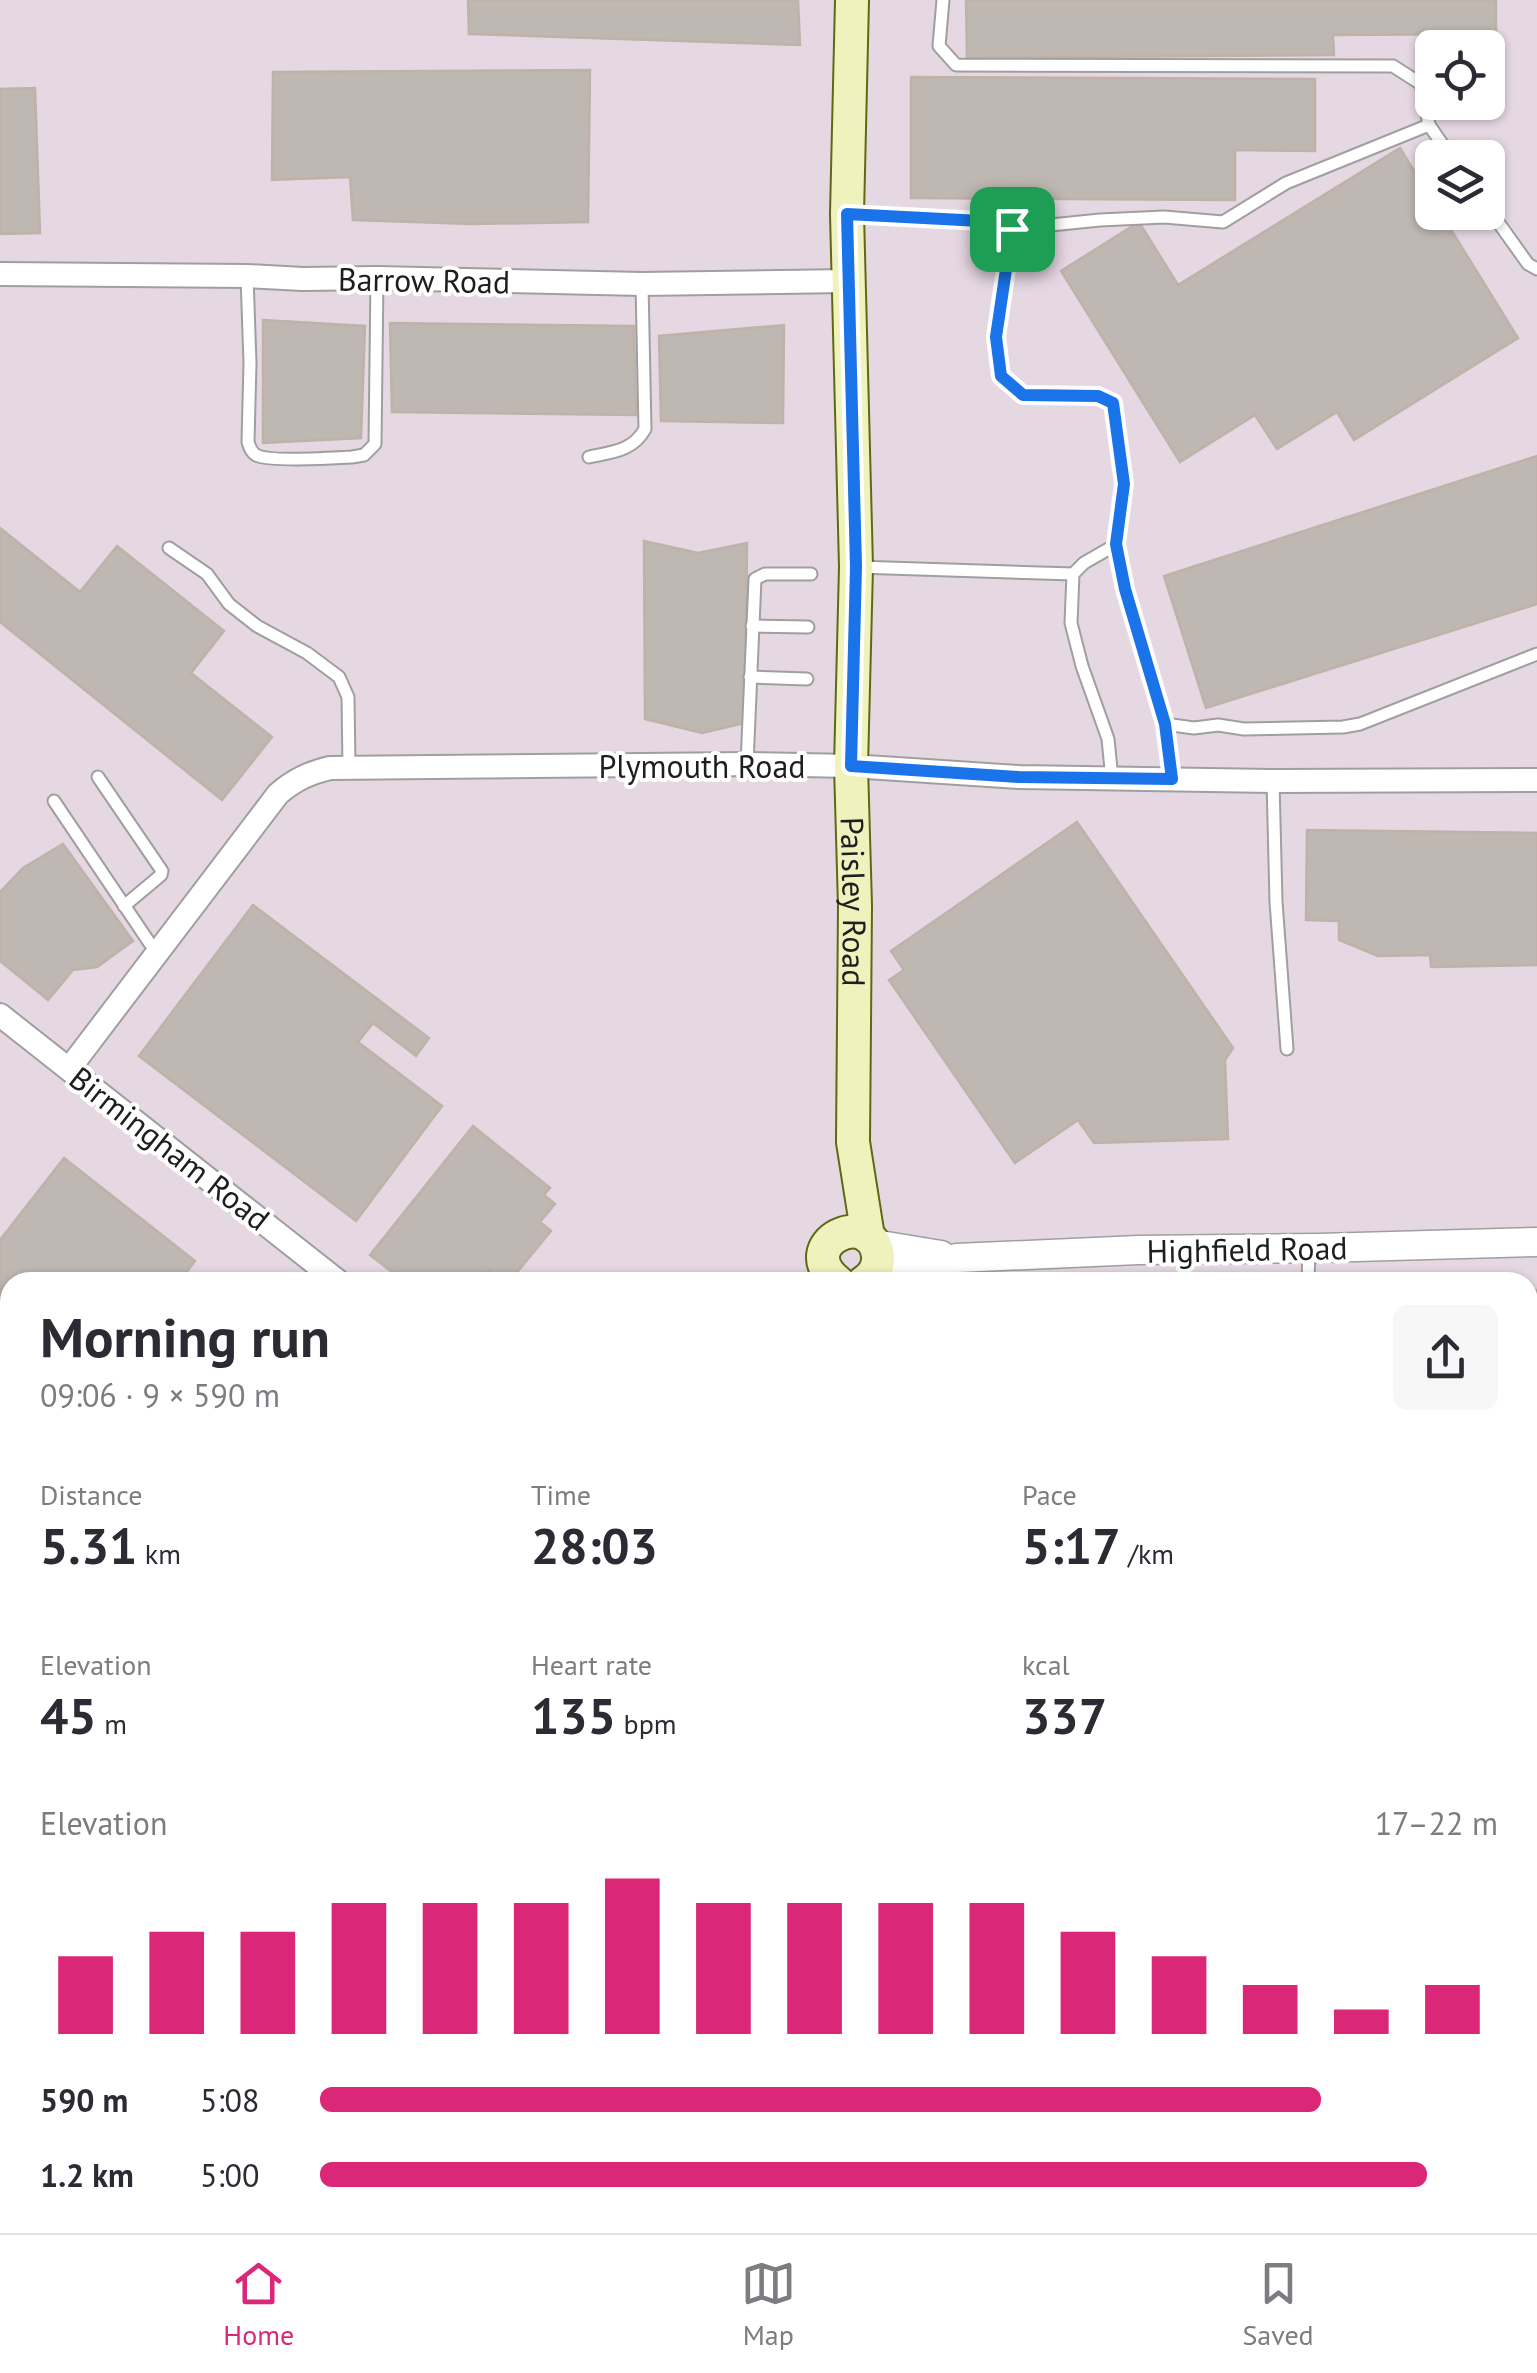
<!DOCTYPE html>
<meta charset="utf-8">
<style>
:root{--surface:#fff;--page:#f7f7f7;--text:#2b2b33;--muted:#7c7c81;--line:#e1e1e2;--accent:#db2777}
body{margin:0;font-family:"PT Sans",sans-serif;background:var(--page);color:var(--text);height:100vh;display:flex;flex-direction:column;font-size:38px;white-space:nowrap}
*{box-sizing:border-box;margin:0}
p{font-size:32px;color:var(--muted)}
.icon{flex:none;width:55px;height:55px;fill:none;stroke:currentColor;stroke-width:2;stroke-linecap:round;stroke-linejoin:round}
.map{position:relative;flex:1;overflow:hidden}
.side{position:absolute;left:0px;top:1272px;width:1538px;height:962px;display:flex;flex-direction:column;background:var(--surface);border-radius:30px 30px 0 0;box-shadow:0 2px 8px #0004}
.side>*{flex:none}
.tools{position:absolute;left:1415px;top:30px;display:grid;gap:20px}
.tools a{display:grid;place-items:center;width:90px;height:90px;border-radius:15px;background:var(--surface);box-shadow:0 2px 8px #0004;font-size:50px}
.pin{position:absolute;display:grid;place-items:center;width:85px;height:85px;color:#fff;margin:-42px;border-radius:20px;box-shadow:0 5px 15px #0006}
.round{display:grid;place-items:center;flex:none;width:105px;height:105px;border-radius:15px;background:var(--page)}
.head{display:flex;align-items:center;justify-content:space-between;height:170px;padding:0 40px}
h1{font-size:55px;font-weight:600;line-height:75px}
.metrics{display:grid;grid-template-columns:repeat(3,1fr);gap:15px;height:170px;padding:10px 40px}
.metrics div{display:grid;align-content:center}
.metrics b{font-size:50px;font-weight:600}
.metrics small{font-size:28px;font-weight:400}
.metrics p{font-size:28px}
.chart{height:280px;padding:20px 40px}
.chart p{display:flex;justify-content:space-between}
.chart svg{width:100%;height:180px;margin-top:10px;stroke:var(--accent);stroke-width:6}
ul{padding:0 40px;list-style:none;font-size:32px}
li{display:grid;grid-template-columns:160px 120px 1fr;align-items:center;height:75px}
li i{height:25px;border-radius:12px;background:var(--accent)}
.menu{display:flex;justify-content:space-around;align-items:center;height:140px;border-top:2px solid var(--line);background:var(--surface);font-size:28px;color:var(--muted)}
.menu a{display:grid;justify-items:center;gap:5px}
.menu .active{color:var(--accent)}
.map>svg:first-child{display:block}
.industrial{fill:#e6d8e3;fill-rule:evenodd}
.building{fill:#beb7b2;stroke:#beb2a9;stroke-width:2.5}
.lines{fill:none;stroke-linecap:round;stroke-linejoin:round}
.service-casing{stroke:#9f9f9f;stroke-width:15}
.minor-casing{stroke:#9f9f9f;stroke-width:26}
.tertiary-casing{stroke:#9f9f9f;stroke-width:31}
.secondary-casing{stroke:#606911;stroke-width:36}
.service{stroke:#fff;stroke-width:11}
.minor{stroke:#fff;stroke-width:22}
.tertiary{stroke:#fff;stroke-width:28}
.secondary{stroke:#f0f2be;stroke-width:32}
.rail{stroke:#6c6c6c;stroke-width:6;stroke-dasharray:20 20;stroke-linecap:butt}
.route-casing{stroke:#fff;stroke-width:20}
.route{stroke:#1a73e8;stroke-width:12}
.labels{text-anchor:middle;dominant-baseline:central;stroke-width:8;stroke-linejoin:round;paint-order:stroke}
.street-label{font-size:32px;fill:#1e1e1e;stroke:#fff}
</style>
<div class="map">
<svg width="1537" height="2233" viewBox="0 0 1537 2233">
<rect width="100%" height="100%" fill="#eeebe5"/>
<path class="industrial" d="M 0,0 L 1537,0 L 1537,2233 L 393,2233 L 383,2225 L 1528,2225 L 1528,1282 L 10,1282 L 10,1941 L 0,1933 ZM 1432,48 L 1488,48 L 1488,102 L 1432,102 ZM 1432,158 L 1488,158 L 1488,212 L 1432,212 Z"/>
<g class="building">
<polygon points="468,0 798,0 800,45 469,34"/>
<polygon points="966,0 1496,0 1496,34 1333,35 1334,55 967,58"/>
<polygon points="590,70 588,222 473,224 353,220 350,177 272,180 273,72"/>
<polygon points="911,77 1315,79 1315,151 1235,150 1235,200 911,198"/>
<polygon points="35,88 40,233 0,234 0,89"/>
<polygon points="1400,148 1432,200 1432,212 1440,212 1518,338 1354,440 1337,412 1277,449 1255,415 1180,462 1061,271 1139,222 1178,285"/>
<polygon points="263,320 365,326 361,438 263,443"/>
<polygon points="390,323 634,326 636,415 392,412"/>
<polygon points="784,325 783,423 661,421 659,336"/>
<polygon points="1537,456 1537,604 1206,708 1164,576"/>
<polygon points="0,528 80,592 117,546 224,631 191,673 272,737 222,800 0,622"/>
<polygon points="644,541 698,553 747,543 745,723 702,733 645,719"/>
<polygon points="1077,822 1233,1048 1225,1060 1228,1139 1094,1143 1078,1120 1015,1163 889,980 904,970 891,951"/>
<polygon points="1307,830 1537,833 1537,965 1431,967 1430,955 1378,956 1339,940 1339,921 1306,920"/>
<polygon points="63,844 133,941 97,967 73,970 48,1000 0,961 0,892 23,868"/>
<polygon points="253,905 429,1038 416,1056 373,1023 358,1042 442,1106 356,1221 139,1056"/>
<polygon points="473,1126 550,1188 544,1195 555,1204 540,1222 551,1231 509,1282 504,1282 489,1270 479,1282 405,1282 370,1255"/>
<polygon points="64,1158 195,1261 179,1282 10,1282 10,1342 0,1334 0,1240"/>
<polygon points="1537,1290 1537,1335 1528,1336 1528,1291"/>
<polygon points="1528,1418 1537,1418 1537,1477 1528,1478"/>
<polygon points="0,1442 10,1450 10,1652 0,1664"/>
<polygon points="1528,1557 1533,1557 1528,1681"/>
</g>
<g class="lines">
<g class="service-casing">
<g id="service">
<polyline points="943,0 939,46 956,65 1393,66 1421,84 1429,125 1286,183 1223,222 1164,217 1100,220 1012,229"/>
<polyline points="1429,125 1452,158"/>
<polyline points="1488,208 1528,264 1537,269"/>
<polyline points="852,214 1000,221 1012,229 996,337 1001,376 1023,395 1098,396 1113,403 1124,484 1117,544 1125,589 1165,724 1172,779"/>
<path d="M 247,276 L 250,363 L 248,442 C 250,448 251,452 256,455 C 267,462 335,458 352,457 L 364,455 L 375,444 L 377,278"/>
<path d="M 589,457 C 612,452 633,451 645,429 L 642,284"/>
<polyline points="169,548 207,574 229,604 257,626 307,653 339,677 348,697 349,768"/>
<polyline points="857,567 1073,574"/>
<polyline points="752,626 808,627"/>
<polyline points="750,677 807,679"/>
<polyline points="1165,724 1194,728 1218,725 1244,729 1343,727 1360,724 1537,654"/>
<polyline points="747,764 755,579 765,574 811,574"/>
<polyline points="98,777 162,871 161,875 124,906"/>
<polyline points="1112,779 1108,739 1082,666 1071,623 1073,574 1084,563 1117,544"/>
<polyline points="1273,781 1276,902 1287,1049"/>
<polyline points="54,801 157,954"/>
<polyline points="1308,1282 1309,1248"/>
</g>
</g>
<g class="minor-casing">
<g id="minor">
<polyline points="0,274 247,276 303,279 377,278 642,284 848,281"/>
<polyline points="0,1015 339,1282"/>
<path d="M 69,1069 L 278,794 C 294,780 309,773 330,768 L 747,764 L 851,766 L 1019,777 L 1273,781 L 1537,780"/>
<polyline points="0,1900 10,1907"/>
<polyline points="1528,2206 1537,2213"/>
</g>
</g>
<g class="tertiary-casing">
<g id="tertiary">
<polyline points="874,1244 941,1255"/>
<polyline points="872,1276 957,1258 1138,1250 1320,1248 1537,1242"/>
</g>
</g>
<g class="secondary-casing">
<g id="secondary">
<path id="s1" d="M 852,0 L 847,214 L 856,567 L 851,766 L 855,906 L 853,1142 L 868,1237"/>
<path d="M 838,1282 C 790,1244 872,1205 878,1256 C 879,1268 873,1276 864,1282"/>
<polyline points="109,2233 116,2225"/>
</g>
</g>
<use href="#service" class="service"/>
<use href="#minor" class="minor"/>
<use href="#tertiary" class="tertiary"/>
<use href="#secondary" class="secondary"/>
<g class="rail">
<polyline points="0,2090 10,2097"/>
<polyline points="0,2115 10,2123"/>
<polyline points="138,2225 149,2233"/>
<polyline points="175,2225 185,2233"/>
</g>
</g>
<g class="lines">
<g class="route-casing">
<polygon id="route" points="847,214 1000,222 1012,229 996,337 1001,376 1023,395 1098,396 1113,403 1124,484 1116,544 1125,589 1165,724 1172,779 1019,777 851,766 856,567"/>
</g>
<use href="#route" class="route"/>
</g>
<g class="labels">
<g class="street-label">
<text transform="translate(424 280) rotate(1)">Barrow Road</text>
<text x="702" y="766">Plymouth Road</text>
<text stroke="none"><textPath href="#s1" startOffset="902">Paisley Road</textPath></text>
<text transform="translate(170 1148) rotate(38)">Birmingham Road</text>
<text transform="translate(1247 1249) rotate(-1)">Highfield Road</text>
</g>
</g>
</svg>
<div class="tools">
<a><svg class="icon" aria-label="locate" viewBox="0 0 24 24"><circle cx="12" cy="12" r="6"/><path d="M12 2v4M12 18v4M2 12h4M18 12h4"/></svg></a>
<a><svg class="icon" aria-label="layers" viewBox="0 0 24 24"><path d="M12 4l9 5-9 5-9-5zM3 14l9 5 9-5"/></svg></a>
</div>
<div class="pin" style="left:1012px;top:229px;background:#1e9e55"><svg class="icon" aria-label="arrive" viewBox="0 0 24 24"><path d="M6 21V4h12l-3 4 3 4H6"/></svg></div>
<section class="side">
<div class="head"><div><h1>Morning run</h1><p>09:06 · 9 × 590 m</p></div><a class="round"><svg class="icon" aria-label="share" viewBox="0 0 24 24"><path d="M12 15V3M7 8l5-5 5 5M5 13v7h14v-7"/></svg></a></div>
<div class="metrics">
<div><p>Distance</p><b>5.31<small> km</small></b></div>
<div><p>Time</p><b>28:03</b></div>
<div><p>Pace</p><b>5:17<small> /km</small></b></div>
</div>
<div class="metrics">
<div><p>Elevation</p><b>45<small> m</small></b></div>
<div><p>Heart rate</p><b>135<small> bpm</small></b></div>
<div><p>kcal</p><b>337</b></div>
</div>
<div class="chart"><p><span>Elevation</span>17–22 m</p>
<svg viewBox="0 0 160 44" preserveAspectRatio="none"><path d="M5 44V25M15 44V19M25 44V19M35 44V12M45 44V12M55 44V12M65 44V6M75 44V12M85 44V12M95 44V12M105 44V12M115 44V19M125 44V25M135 44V32M145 44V38M155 44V32"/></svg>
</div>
<ul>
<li><b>590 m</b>5:08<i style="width:85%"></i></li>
<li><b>1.2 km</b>5:00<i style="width:94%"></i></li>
</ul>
</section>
</div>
<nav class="menu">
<a class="active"><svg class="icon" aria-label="home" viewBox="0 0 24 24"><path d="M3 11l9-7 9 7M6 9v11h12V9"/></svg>Home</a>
<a><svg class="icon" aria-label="map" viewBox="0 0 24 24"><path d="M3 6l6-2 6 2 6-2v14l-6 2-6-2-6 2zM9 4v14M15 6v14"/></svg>Map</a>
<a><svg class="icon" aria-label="saved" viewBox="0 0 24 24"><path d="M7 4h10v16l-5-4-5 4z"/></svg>Saved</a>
</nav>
